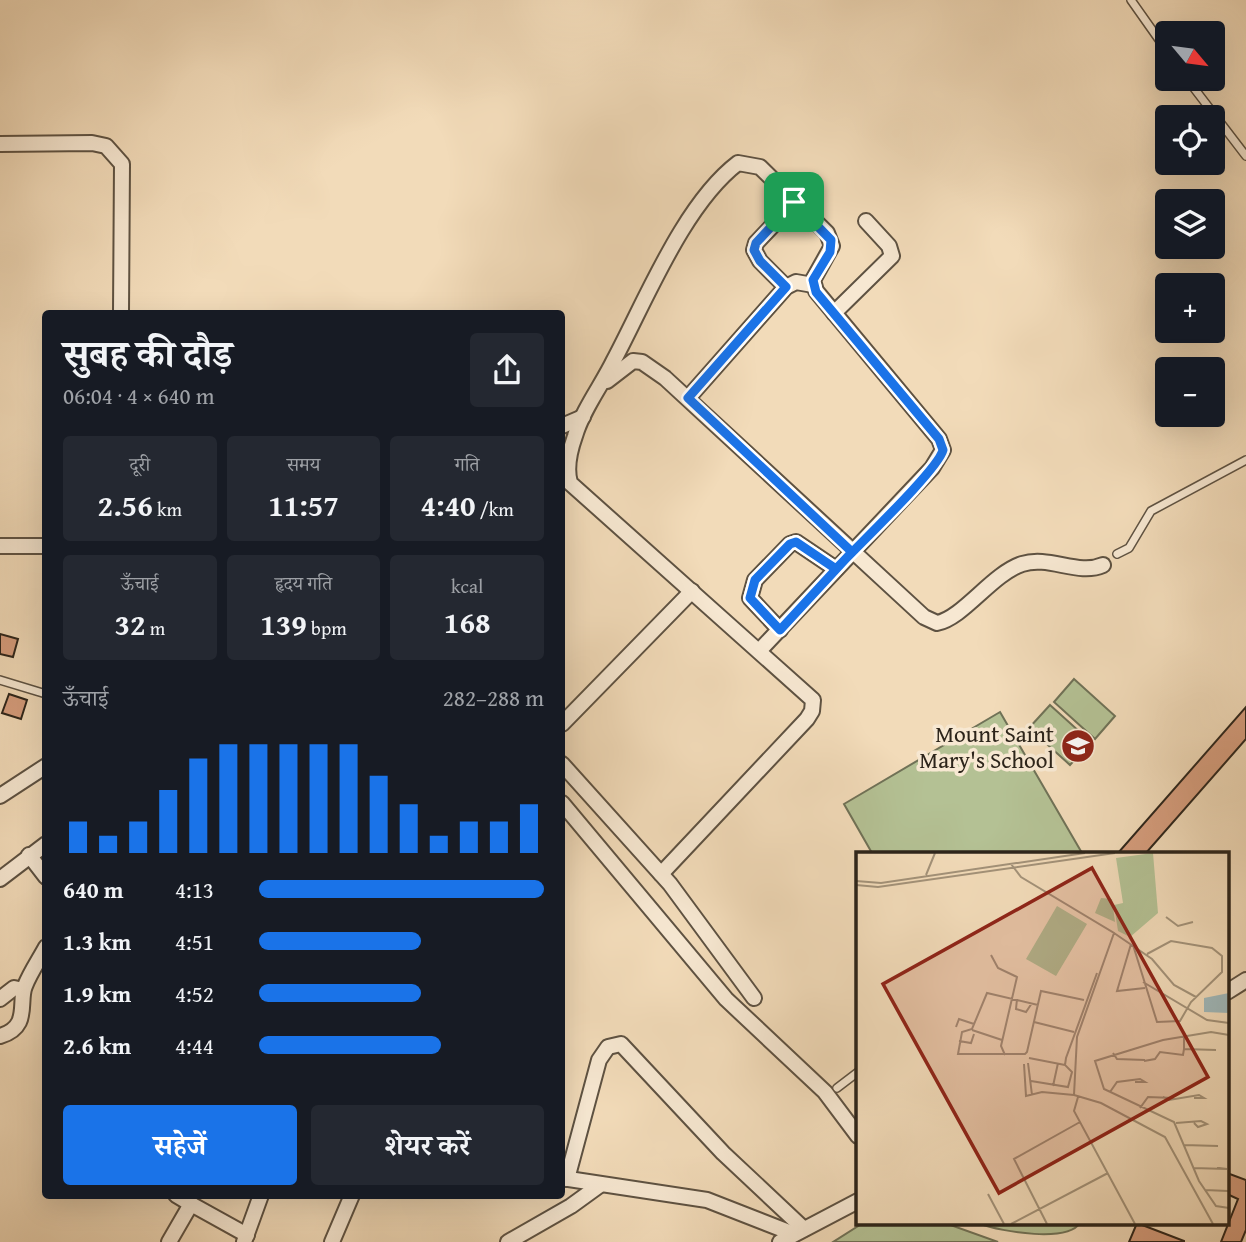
<!DOCTYPE html>
<html lang="hi">
<meta charset="utf-8">
<style>
:root{--surface:#171b24;--page:#242831;--text:#f1f3f6;--muted:#9ea1a6;--accent:#1a73e8}
body{margin:0;font-family:"Gentium Book Plus","Noto Serif Devanagari",serif;background:var(--page);color:var(--text);height:100vh;display:flex;flex-direction:column;font-size:26px;white-space:nowrap}
*{box-sizing:border-box;margin:0}
p{font-size:23px;color:var(--muted)}
.icon{flex:none;width:38px;height:38px;fill:none;stroke:currentColor;stroke-width:2;stroke-linecap:round;stroke-linejoin:round}
.map{position:relative;flex:1;overflow:hidden}
.panel{position:absolute;left:42px;top:310px;width:523px;height:889px;display:flex;flex-direction:column;background:var(--surface);border-radius:7px;box-shadow:0 7px 28px #0002}
.panel>*{flex:none}
.needle{width:46px;rotate:119deg}
.tools{position:absolute;left:1155px;top:21px;display:grid;gap:14px}
.tools a{display:grid;place-items:center;width:70px;height:70px;border-radius:7px;background:var(--surface);box-shadow:0 7px 28px #0002;font-size:35px}
.pin{position:absolute;display:grid;place-items:center;width:60px;height:60px;color:#fff;margin:-30px;border-radius:14px;box-shadow:0 4px 10px #0006}
.round{display:grid;place-items:center;flex:none;width:74px;height:74px;border-radius:7px;background:var(--page)}
.summary{display:flex;align-items:center;justify-content:space-between;height:119px;padding:0 21px}
h1{font-size:38px;font-weight:700;line-height:52px}
.figures{display:grid;grid-template-columns:repeat(3,1fr);gap:10px;height:119px;padding:7px 21px}
.figures div{display:grid;align-content:center;border-radius:7px;background:var(--page);text-align:center}
.figures b{font-size:30px;font-weight:700}
.figures small{font-size:19px;font-weight:400}
.figures p{font-size:19px}
.chart{height:196px;padding:14px 21px}
.chart p{display:flex;justify-content:space-between}
.chart svg{width:100%;height:126px;margin-top:7px;stroke:var(--accent);stroke-width:6}
.cta{display:flex;gap:14px;margin-top:auto;padding:14px 21px}
.cta a{flex:1;height:80px;border-radius:7px;background:var(--accent);color:#fff;font-size:28px;font-weight:700;line-height:80px;text-align:center}
.cta a+a{background:var(--page);color:var(--text)}
ul{padding:0 21px;list-style:none;font-size:23px}
li{display:grid;grid-template-columns:112px 84px 1fr;align-items:center;height:52px}
li i{height:18px;border-radius:9px;background:var(--accent)}
.map>svg:first-child{display:block}
.green{fill:#b4c194;stroke:#707257;stroke-width:2}
.building{fill:#d69d7d;stroke:#2c241a;stroke-width:2}
.lines{fill:none;stroke-linecap:round;stroke-linejoin:round}
.lane-casing{stroke:#5e5242;stroke-width:10}
.street-casing{stroke:#5e5242;stroke-width:18}
.lane{stroke:#f7e8d2;stroke-width:7}
.street{stroke:#f7e8d2;stroke-width:14}
.route-casing{stroke:#fff;stroke-width:14}
.route{stroke:#1a73e8;stroke-width:9}
.labels{text-anchor:middle;dominant-baseline:central;stroke-width:7;stroke-linejoin:round;paint-order:stroke}
.poi-label{font-size:23px;fill:#2c241a;stroke:#f7e8d2;text-anchor:end}
.inset-road{fill:none;stroke:#a39279;stroke-width:2}
.view{fill:#8f2418;fill-opacity:0.15;stroke:#8f2418;stroke-width:3.5}
.inset-edge{fill:none;stroke:#2c241a;stroke-width:3.5}
</style>
<div class="map">
<svg width="1246" height="1242" viewBox="0 0 1246 1242">
<rect width="100%" height="100%" fill="#f2dbb9"/>
<filter id="stains"><feTurbulence type="fractalNoise" baseFrequency=".00286" numOctaves="4"/><feColorMatrix values="0 0 0 0 .2 0 0 0 0 .09 0 0 0 0 .02 0 0 0 .5 -.17"/></filter>
<radialGradient id="worn" r=".72"><stop offset=".6" stop-color="#630" stop-opacity="0"/><stop offset="1" stop-color="#630" stop-opacity=".3"/></radialGradient>
<g class="green">
<polygon points="1074,679 1115,716 1095,739 1054,702"/>
<polygon points="1050,705 1091,742 1070,765 1029,728"/>
<polygon points="1000,712 1082,853 872,853 844,804"/>
<polygon points="863,1223 945,1223 998,1242 833,1242"/>
<path d="M 978,1223 L 1080,1223 C 1068,1242 1004,1233 978,1223 Z"/>
</g>
<g class="building">
<polygon points="0,634 18,639 13,657 0,654"/>
<polygon points="9,694 27,700 21,719 2,713"/>
<polygon points="1246,707 1246,739 1146,853 1118,853"/>
<polygon points="1227,1173 1246,1180 1246,1230 1241,1242 1221,1242 1238,1199 1227,1194"/>
<polygon points="1137,1223 1184,1241 1184,1242 1129,1242"/>
</g>
<g class="lines">
<g class="lane-casing">
<g id="lane">
<polyline points="1131,0 1167,51"/>
<polyline points="1187,79 1246,156"/>
<polyline points="1117,554 1129,548 1151,511 1246,460"/>
<polyline points="0,680 46,694"/>
<polyline points="837,1088 858,1072"/>
</g>
</g>
<g class="street-casing">
<g id="street">
<polyline points="0,144 92,143 106,146 122,164 121,313"/>
<polyline points="786,287 760,261 754,250 756,243 794,203"/>
<polyline points="834,313 892,256 889,246 866,221"/>
<path d="M 607,381 L 633,361 L 642,362 L 665,378 L 924,617 L 937,623 C 963,618 992,574 1022,564 C 1049,555 1078,576 1103,565"/>
<polyline points="688,398 786,287 796,282 813,285"/>
<polyline points="562,426 583,417"/>
<polyline points="0,546 46,546"/>
<polyline points="780,630 750,598 755,580 790,544 796,542 836,569"/>
<polyline points="562,724 692,591"/>
<polyline points="562,764 670,884 754,998"/>
<polyline points="0,796 46,766"/>
<polyline points="562,803 726,999 825,1092 858,1136"/>
<polyline points="29,855 46,877"/>
<path d="M 661,874 L 807,719 L 812,711 L 813,700 L 570,483 C 566,469 570,450 575,436 C 583,409 602,385 614,360 C 646,300 684,204 738,163 L 760,167 L 827,233 L 832,246 L 813,280 L 816,291 L 939,439 L 943,450 L 932,468 L 760,650"/>
<polyline points="0,879 46,844"/>
<polyline points="1227,992 1246,980"/>
<polyline points="0,999 14,988 23,990"/>
<path d="M 0,1036 C 31,1027 18,1002 25,986 C 30,973 39,960 46,947"/>
<polyline points="562,1178 707,1200 794,1234"/>
<polyline points="567,1179 599,1060 608,1047 621,1044 723,1153 804,1229"/>
<polyline points="176,1195 191,1204"/>
<polyline points="169,1242 191,1204 247,1235"/>
<polyline points="244,1242 261,1195"/>
<polyline points="332,1242 352,1195"/>
<polyline points="508,1242 571,1206 600,1185"/>
<polyline points="780,1242 858,1201"/>
</g>
</g>
<use href="#lane" class="lane"/>
<use href="#street" class="street"/>
</g>
<g class="lines">
<g class="route-casing">
<path id="route" d="M 794,202 L 756,243 L 754,250 L 760,261 L 786,287 L 688,398 L 852,552 L 780,630 L 750,598 L 755,580 L 790,544 L 796,542 L 836,569 C 855,548 938,470 943,450 L 939,439 L 816,292 L 813,280 L 830,252 L 831,240 L 794,202"/>
</g>
<use href="#route" class="route"/>
</g>
<defs>
<g id="school-disc" transform="scale(1.75)"><circle r="9.5" fill="#8f2418" stroke="#f7e8d2"/><path d="M0-5L7-2L0 1L-7-2ZM-4 1L0 2.5L4 1V4Q0 6-4 4Z" fill="#fff"/></g>
</defs>
<g fill-rule="evenodd">
<use href="#school-disc" x="1078" y="746"/>
</g>
<g class="labels">
<g class="poi-label">
<text x="1054" y="733">Mount Saint<tspan x="1054" dy="26">Mary's School</tspan></text>
</g>
</g>
<g transform="translate(856 852)">
<rect width="373" height="373" fill="#f2dbb9"/>
<path d="M 297,1 L 302,61 L 274,85 L 262,79 L 258,53 L 267,51 L 260,6 ZM 245,46 L 256,47 L 259,70 L 239,61 ZM 201,54 L 231,72 L 200,124 L 170,107 Z" fill="#b4c194"/>
<path d="M 373,141 L 373,161 L 348,160 L 348,146 Z" fill="#9fb8ba"/>
<path class="inset-road" d="M 155,12 L 165,25 L 258,81 L 221,185 L 218,243 L 245,251 L 309,285 L 357,372M 70,23 L 79,1M 0,29 L 25,31 L 229,1M 0,33 L 22,35 L 259,1M 310,65 L 322,74 L 337,70M 258,81 L 296,107 L 318,133 L 340,145M 275,92 L 261,139 L 289,136M 277,93 L 301,170 L 324,169 L 335,150 L 366,120 L 366,104 L 356,96 L 315,89 L 291,102M 135,103 L 142,116 L 161,125 L 145,194 L 149,203M 287,130 L 351,168 L 373,171M 161,147 L 160,157 L 170,160 L 176,151M 182,153 L 131,141 L 116,177 L 106,180 L 102,202 L 169,202 L 171,200 L 185,139 L 228,148M 178,170 L 218,180M 100,175 L 103,167 L 118,172M 116,178 L 146,188M 373,183 L 355,180 L 307,188 L 239,209 L 248,237 L 318,270 L 343,329 L 360,354 L 373,356M 328,184 L 328,197 L 360,198M 103,189 L 115,191 L 118,182M 257,201 L 261,207 L 289,208M 173,206 L 209,213M 288,209 L 299,207 L 304,200 L 327,203 L 328,197M 172,211 L 176,243M 168,212 L 170,244 L 186,240 L 218,243M 175,229 L 212,235 L 216,220 L 209,213 L 210,206 L 241,121M 197,234 L 202,211M 254,240 L 261,230 L 284,227 L 289,230 L 279,230M 222,245 L 218,259 L 279,372M 307,245 L 313,248 L 343,243 L 348,246 L 338,246M 284,256 L 292,245 L 318,246M 320,271 L 345,269 L 351,272 L 342,275 L 338,271M 328,293 L 362,294 L 352,294M 337,316 L 371,317 L 361,316M 349,338 L 372,339M 132,342 L 148,372M 155,372 L 252,321M 191,372 L 158,307 L 224,270"/>
<path class="view" d="M 236,16 L 352,225 L 143,341 L 27,132 Z"/>
<rect width="373" height="373" class="inset-edge"/>
</g>
<rect width="100%" height="100%" filter="url(#stains)"/>
<rect width="100%" height="100%" fill="url(#worn)"/>
</svg>
<div class="tools">
<a><svg class="needle" viewBox="-14 -14 28 28"><path d="M0-13l5 13h-10z" fill="#e53935"/><path d="M0 13l5-13h-10z" fill="#9ea1a6"/></svg></a>
<a><svg class="icon" aria-label="locate" viewBox="0 0 24 24"><circle cx="12" cy="12" r="6"/><path d="M12 2v4M12 18v4M2 12h4M18 12h4"/></svg></a>
<a><svg class="icon" aria-label="layers" viewBox="0 0 24 24"><path d="M12 4l9 5-9 5-9-5zM3 14l9 5 9-5"/></svg></a>
<a>+</a>
<a>−</a>
</div>
<div class="pin" style="left:794px;top:202px;background:#1e9e55"><svg class="icon" aria-label="arrive" viewBox="0 0 24 24"><path d="M6 21V4h12l-3 4 3 4H6"/></svg></div>
<section class="panel">
<div class="summary"><div><h1>सुबह की दौड़</h1><p>06:04 · 4 × 640 m</p></div><a class="round"><svg class="icon" aria-label="share" viewBox="0 0 24 24"><path d="M12 15V3M7 8l5-5 5 5M5 13v7h14v-7"/></svg></a></div>
<div class="figures">
<div><p>दूरी</p><b>2.56<small> km</small></b></div>
<div><p>समय</p><b>11:57</b></div>
<div><p>गति</p><b>4:40<small> /km</small></b></div>
</div>
<div class="figures">
<div><p>ऊँचाई</p><b>32<small> m</small></b></div>
<div><p>हृदय गति</p><b>139<small> bpm</small></b></div>
<div><p>kcal</p><b>168</b></div>
</div>
<div class="chart"><p><span>ऊँचाई</span>282–288 m</p>
<svg viewBox="0 0 160 44" preserveAspectRatio="none"><path d="M5 44V33M15 44V38M25 44V33M35 44V22M45 44V11M55 44V6M65 44V6M75 44V6M85 44V6M95 44V6M105 44V17M115 44V27M125 44V38M135 44V33M145 44V33M155 44V27"/></svg>
</div>
<ul>
<li><b>640 m</b>4:13<i style="width:100%"></i></li>
<li><b>1.3 km</b>4:51<i style="width:57%"></i></li>
<li><b>1.9 km</b>4:52<i style="width:57%"></i></li>
<li><b>2.6 km</b>4:44<i style="width:64%"></i></li>
</ul>
<div class="cta"><a>सहेजें</a><a>शेयर करें</a></div>
</section>
</div>
